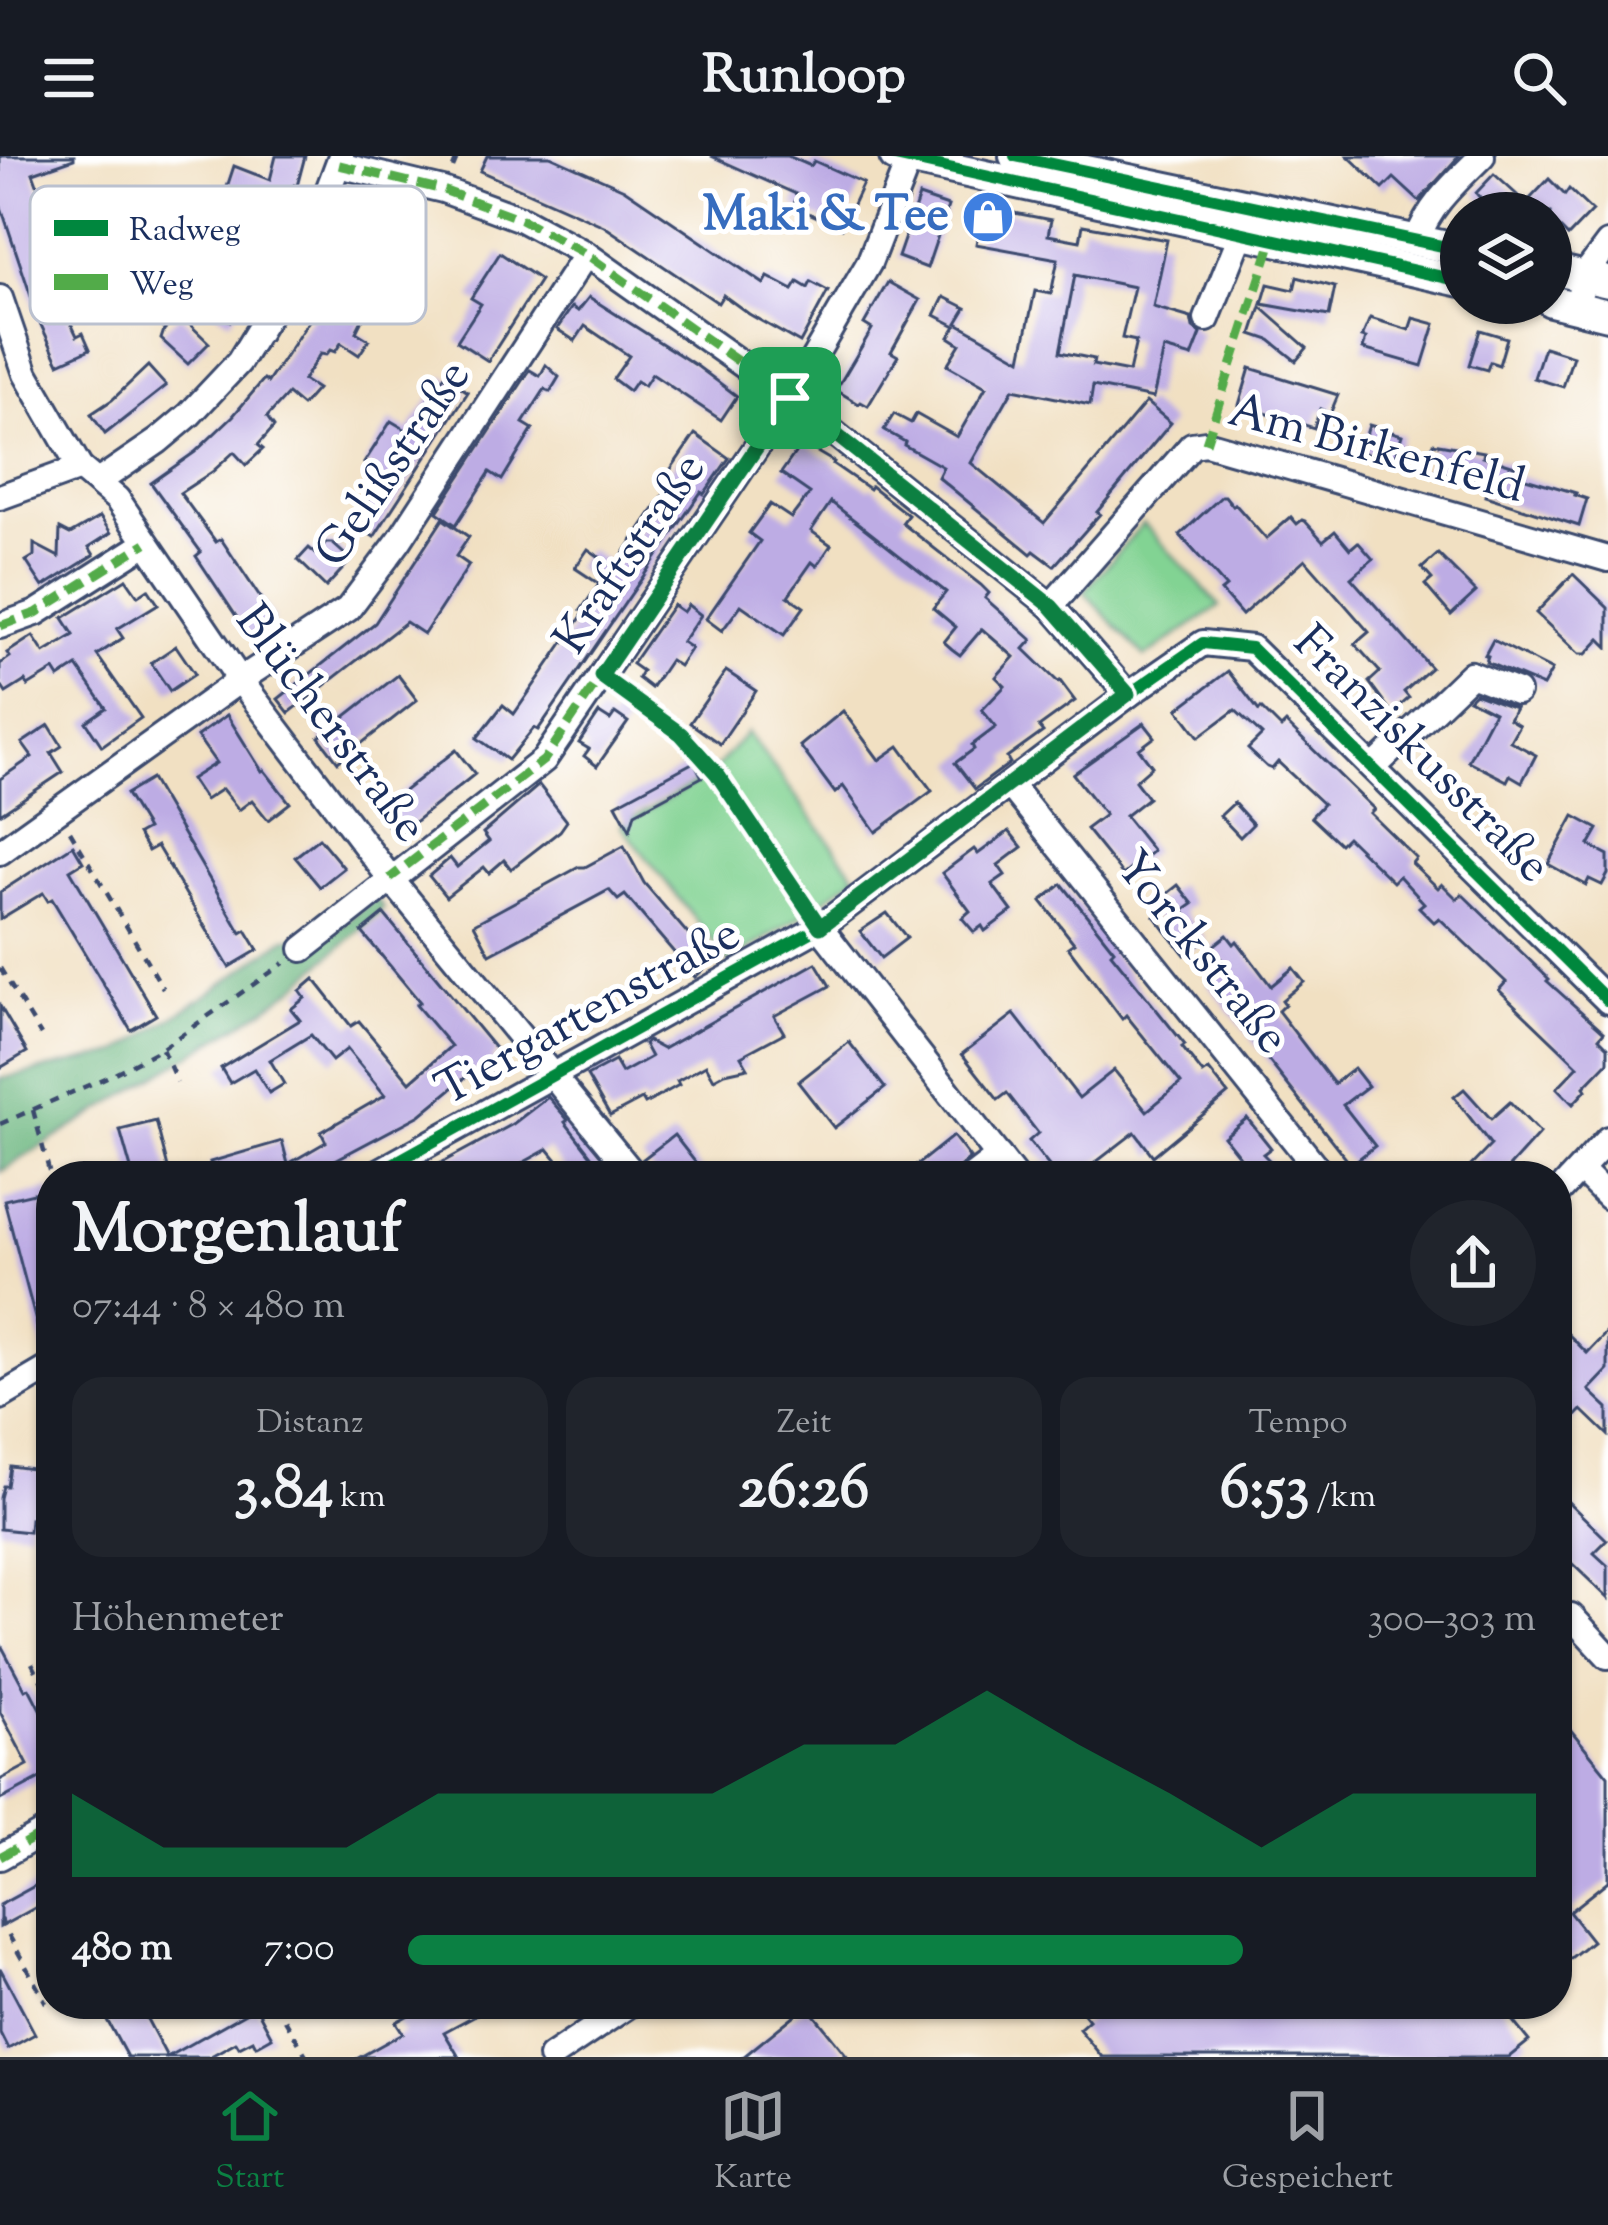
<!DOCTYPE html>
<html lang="de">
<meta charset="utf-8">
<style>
:root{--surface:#171b24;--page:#20242c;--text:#f1f3f6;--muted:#9ea1a6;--line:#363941;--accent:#0b8043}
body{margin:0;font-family:"Sorts Mill Goudy",serif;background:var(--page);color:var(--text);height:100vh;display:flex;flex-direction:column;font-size:45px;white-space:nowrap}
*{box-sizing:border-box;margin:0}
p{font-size:39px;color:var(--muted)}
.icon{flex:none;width:66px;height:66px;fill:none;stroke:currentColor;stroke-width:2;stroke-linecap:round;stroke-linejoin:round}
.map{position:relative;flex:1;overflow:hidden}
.drawer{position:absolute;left:36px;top:1005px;width:1536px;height:858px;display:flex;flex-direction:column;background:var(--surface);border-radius:48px;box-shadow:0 3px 9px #0004}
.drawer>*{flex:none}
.controls{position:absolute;left:1440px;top:36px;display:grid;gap:24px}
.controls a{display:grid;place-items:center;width:132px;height:132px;border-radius:50%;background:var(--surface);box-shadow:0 3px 9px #0004;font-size:60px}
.pin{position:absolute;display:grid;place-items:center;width:102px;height:102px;color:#fff;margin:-51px;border-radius:24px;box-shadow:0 6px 18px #0006}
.round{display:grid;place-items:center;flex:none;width:126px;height:126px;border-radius:63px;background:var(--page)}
.head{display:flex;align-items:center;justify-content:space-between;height:204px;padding:0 36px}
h1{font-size:66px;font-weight:700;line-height:90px}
.stats{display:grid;grid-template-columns:repeat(3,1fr);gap:18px;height:204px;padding:12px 36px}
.stats div{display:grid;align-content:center;border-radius:30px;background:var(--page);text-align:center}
.stats b{font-size:60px;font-weight:700}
.stats small{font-size:33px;font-weight:400}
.stats p{font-size:33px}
.chart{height:336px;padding:24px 36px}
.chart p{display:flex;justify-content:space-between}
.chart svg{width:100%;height:216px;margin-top:12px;fill:var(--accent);opacity:.7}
ul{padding:0 36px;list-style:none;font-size:39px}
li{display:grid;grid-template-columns:192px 144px 1fr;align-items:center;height:90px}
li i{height:30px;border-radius:15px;background:var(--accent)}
header{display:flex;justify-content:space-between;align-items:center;height:156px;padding:0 36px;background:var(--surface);font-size:54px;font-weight:700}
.tabs{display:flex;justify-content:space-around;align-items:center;height:168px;border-top:3px solid var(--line);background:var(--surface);font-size:33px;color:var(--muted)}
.tabs a{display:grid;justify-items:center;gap:6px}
.tabs .selected{color:var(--accent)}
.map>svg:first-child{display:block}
.green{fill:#82d393;stroke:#4e8178;stroke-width:3}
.forest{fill:#69b57d;stroke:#42726e;stroke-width:3}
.building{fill:#bdace4;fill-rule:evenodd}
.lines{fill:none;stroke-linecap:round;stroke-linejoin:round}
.minor-casing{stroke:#3b4a6d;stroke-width:30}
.major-casing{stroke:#3b4a6d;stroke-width:36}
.path{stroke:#3b4a6d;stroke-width:4.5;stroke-dasharray:9 9;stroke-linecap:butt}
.minor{stroke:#fff;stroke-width:24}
.major{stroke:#fff;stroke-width:30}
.quiet{stroke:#52ab49;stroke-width:9;stroke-dasharray:18 9;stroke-linecap:butt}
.cycleway-casing{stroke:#fff;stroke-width:20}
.cycleway{stroke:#00873e;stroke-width:12}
.route-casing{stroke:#fff;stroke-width:24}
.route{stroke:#0b8043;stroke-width:15}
.labels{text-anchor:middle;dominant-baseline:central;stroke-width:10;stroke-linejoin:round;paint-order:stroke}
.shop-label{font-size:48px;font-weight:bold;fill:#366cbe;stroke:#fff;text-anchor:end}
.street-label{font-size:48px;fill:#1b2f5e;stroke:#fff}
.key{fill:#fff;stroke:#bbc1cf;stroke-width:3}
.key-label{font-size:33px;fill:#1b2f5e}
</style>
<header><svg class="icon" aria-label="menu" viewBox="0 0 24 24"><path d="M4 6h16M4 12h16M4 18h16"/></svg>Runloop<svg class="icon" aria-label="search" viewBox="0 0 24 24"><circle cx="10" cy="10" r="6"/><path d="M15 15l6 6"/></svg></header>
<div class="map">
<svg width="1608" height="1901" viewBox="0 0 1608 1901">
<rect width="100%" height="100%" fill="#fff"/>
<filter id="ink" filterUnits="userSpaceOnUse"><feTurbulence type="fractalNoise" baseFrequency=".00833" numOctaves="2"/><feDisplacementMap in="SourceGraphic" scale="24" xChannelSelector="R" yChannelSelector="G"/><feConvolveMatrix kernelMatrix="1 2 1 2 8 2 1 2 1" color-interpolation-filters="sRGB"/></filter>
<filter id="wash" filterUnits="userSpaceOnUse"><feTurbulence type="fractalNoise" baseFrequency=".004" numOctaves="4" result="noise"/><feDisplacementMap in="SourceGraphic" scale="48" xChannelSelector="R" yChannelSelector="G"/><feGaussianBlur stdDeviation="2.7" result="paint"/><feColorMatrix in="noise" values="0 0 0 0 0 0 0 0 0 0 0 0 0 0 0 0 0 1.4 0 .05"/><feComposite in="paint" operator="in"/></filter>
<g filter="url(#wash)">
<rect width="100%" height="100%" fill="#f1e0c2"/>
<g class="green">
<polygon points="1143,367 1220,450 1145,501 1084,436"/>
<polygon points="747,576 856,720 809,755 729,806 621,669 710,619"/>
</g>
<polygon class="forest" points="376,742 384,752 294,832 265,853 0,1016 0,923 118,897 210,837 286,782 328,780"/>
<g id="blocks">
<g class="building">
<polygon points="0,0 74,0 74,3 33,17 49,61 71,54 79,76 50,85 69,141 60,144 77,180 83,177 90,193 59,207 40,167 0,48"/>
<polygon points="276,0 305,0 297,30 294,29 253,122 256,125 230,165 207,150 240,99 234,96 257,42 227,31 234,10 270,24"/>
<polygon points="487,0 550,0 624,33 764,128 768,121 793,134 798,126 808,132 811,126 828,135 800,187 749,158 723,139 718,147 604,70 480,15"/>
<polygon points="711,0 788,0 811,10 814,5 863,27 842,72 793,50 798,39"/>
<polygon points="1348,0 1459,0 1419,45 1394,22 1383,33"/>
<polygon points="1494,18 1526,47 1549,23 1565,39 1569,33 1592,55 1568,80 1551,63 1551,57 1492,57 1476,37"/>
<polygon points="919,40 948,50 927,112 898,101"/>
<path d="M 983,51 L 1051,64 L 1048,79 L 1080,85 L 1083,69 L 1167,84 L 1153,151 L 1191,162 L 1193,172 L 1201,178 L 1192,201 L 1164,193 L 1153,242 L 1093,230 L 1090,249 L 1013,233 L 971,307 L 1044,367 L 1146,246 L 1171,267 L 1097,356 L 1100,358 L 1054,410 L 1034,395 L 1031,398 L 938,321 L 943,311 L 904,289 L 905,286 L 884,274 L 894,258 L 911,267 L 916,258 L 957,281 L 986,231 L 947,209 L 960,188 L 949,181 L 956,170 L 935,159 L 944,141 L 966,152 L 957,167 L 1021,203 L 1035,135 L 1051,138 L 1058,103 L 976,88 ZM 1075,119 L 1134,131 L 1122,182 L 1136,185 L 1129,216 L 1093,209 L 1094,203 L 1060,196 Z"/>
<polygon points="341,97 376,114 355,156 364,160 356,176 369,184 359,199 341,187 335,196 330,194 326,199 320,198 303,224 317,233 302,250 288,238 267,261 274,271 258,289 263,293 246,309 234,296 212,316 180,337 216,386 221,383 275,464 250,481 196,400 201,396 151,327 195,296 233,260 264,223 268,226 324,142 320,140"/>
<polygon points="500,97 540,124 488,205 457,185 481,148 471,142"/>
<polygon points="1297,121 1335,131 1329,160 1262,148 1268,128 1294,134"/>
<polygon points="888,126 920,144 891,196 898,200 868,250 861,246 859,248 836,234 872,173 864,168"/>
<polygon points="589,141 697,210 737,240 721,264 652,218 644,230 636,225 629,235 613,223 629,200 585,170 575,185 557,173 572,151 578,155"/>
<polygon points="1261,151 1307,192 1296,205 1270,184 1252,178"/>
<polygon points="180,159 209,187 188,208 161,183 164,174"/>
<polygon points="1370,162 1409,174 1413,162 1435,168 1422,210 1363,193 1366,182 1362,181"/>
<polygon points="1480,174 1507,182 1499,209 1490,206 1487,214 1469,209"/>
<polygon points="1544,191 1573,200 1563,231 1534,222"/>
<polygon points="546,209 559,221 550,236 545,233 523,267 533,273 502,324 490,316 456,369 437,356 530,214 540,220"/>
<polygon points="148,210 166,230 105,278 91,258 112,244"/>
<polygon points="1250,212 1338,239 1330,258 1320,253 1314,272 1239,249"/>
<polygon points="444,220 468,236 374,381 353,367 379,327 375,324 380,317 364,307 391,265 408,275"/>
<polygon points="1369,269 1402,279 1394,305 1361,296"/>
<polygon points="695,278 729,302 704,338 701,336 538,574 534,572 508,604 477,582 503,549 514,558 584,457 581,454 599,428 575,412 588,393 614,411 669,331 662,326"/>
<polygon points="802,287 834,306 833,308 869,333 871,330 908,359 902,367 981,429 989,437 985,442 1032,484 1024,493 1058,526 1060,525 1075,545 1039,571 1043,576 1007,602 1010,607 975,633 955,607 974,593 972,589 996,571 982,554 1005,530 996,521 1014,501 982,473 960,499 952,493 944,486 956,471 933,452 946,436 831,346 811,375 831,389 817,410 812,406 788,440 804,451 784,479 741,449 722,475 706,463 760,385 749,377 770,348 791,362 810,337 781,317"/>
<polygon points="1433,287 1484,296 1483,300 1515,310 1512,318 1576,337 1575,339 1587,343 1579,370 1485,340 1489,326 1427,313"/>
<polygon points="1222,340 1225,340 1233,350 1235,348 1266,383 1291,361 1297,368 1302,364 1305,365 1323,385 1335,375 1350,393 1358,386 1373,403 1351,422 1431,512 1404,536 1409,542 1392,557 1369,526 1380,516 1355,488 1369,476 1305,403 1242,459 1221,435 1226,431 1180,379"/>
<polygon points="100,361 111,377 89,391 94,399 43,431 26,405 34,400 34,388 59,401 60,373 70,378"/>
<polygon points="443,363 469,381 456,400 469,409 424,478 406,466 289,557 278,543 375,467"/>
<polygon points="326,387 332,387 351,404 326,431 298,404 309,392 316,398"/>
<polygon points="1438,398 1476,436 1451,459 1425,429 1432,423 1422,412"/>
<polygon points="1573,418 1608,452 1608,491 1600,483 1586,498 1579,498 1536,457"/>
<polygon points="126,423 138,440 148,433 158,448 117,473 123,482 97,499 141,562 102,590 86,566 106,552 77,510 59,522 54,514 28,530 25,525 6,537 0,528 0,508 10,501 7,497 33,480 44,497 74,479 63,462"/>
<polygon points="673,449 683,456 688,449 701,459 682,486 691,492 679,510 670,504 651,532 638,522 642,515 632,508"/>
<polygon points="1493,484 1552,514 1543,530 1486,506 1488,500 1485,499"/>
<polygon points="176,490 195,518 170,535 151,507"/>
<polygon points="726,515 756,535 720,588 690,567"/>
<polygon points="1228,515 1259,555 1261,552 1281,572 1286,567 1374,653 1370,657 1416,702 1412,707 1438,732 1442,728 1457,743 1462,738 1549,823 1547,825 1604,876 1599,882 1608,891 1608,906 1584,931 1586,934 1573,948 1557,932 1578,910 1499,834 1506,826 1439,762 1434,766 1419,751 1424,747 1399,720 1393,726 1347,681 1340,688 1311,661 1323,648 1278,606 1272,613 1267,611 1248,593 1262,579 1235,554 1199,581 1178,553"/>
<polygon points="398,519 417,544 338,606 319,581"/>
<polygon points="1475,537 1515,552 1509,563 1519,569 1510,585 1536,599 1522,626 1510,619 1507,625 1468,605 1494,556 1469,543"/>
<polygon points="843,555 879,604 899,590 932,635 876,676 843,630 835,637 800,590"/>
<polygon points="599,557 610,564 615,557 628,566 597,610 584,600 589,593 579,587"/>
<polygon points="227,559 262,615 264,614 290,647 268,664 252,644 239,654 222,633 205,644 191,623 216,607 197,580"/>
<polygon points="1144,567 1155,581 1139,593 1152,610 1135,625 1148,642 1125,660 1153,695 1123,719 1086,673 1105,659 1073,618"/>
<polygon points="49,569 62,590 51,597 63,616 0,658 0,623 32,601 22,587"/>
<polygon points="456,594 475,618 397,680 377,656"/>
<polygon points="694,606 702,621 635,657 630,674 616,648"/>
<polygon points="151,623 241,777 246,774 258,794 229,811 157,690 148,695 138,678 147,673 126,638"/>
<polygon points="539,629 567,665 560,675 511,713 504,704 489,717 484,711 446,741 429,720 450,702 457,711 489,685 483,677"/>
<polygon points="1234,647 1253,668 1240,681 1220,660"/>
<polygon points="1574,660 1598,673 1589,689 1608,699 1608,718 1602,729 1589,723 1586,729 1548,708"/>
<polygon points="1009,675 1022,691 998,709 1005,719 992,728 1012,755 985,775 982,770 974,776 962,762 970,755 942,717 974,693 978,698"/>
<polygon points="319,682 344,712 320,731 295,701"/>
<polygon points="73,689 83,706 70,714 156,859 131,874 52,743 48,745 43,737 0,763 0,736"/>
<polygon points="624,690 644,727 712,806 695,821 625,739 618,744 609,734 490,798 474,768 579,711 585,711"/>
<polygon points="1062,728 1114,794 1111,797 1185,889 1182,891 1203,918 1209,914 1228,938 1153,1000 1135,976 1078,1020 1057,1020 1029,985 1038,977 1007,937 998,944 962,898 1014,858 1079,942 1114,914 1147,955 1181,927 1126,859 1122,863 1068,791 1074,787 1041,745"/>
<polygon points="1178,729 1193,748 1183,755 1206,783 1185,799 1154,760 1158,757 1153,749"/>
<polygon points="887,757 907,782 881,802 860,775"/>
<polygon points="384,758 498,896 491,903 497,910 483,921 477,914 472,916 420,959 320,1012 317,1008 280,1018 281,1020 214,1020 210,1006 282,985 288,1008 326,986 321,976 385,939 347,893 332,905 311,879 270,904 284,928 269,937 254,913 230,927 221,912 300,864 291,853 305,842 300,835 314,823 351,870 359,865 410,926 451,890 416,849 420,846 362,776"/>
<polygon points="1227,779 1234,788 1237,785 1271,830 1293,812 1304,826 1282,844 1285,848 1278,855 1334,928 1354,912 1368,930 1343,949 1375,990 1351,1009 1207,827 1227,811 1212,791"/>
<polygon points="816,807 830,830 774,860 784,877 741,900 748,912 725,917 714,923 706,909 677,925 679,929 645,948 642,943 610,960 587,920 615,905 622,917 651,901 644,888 648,885 663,893"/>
<polygon points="0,850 27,896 0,912"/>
<polygon points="849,886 885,932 834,972 798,926"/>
<polygon points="1464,933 1491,963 1510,946 1540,977 1501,1020 1461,1020 1491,989 1454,941"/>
<polygon points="548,941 568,964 565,966 607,1020 570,1020 548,993 499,1020 417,1020 513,968"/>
<polygon points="1247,962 1271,992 1263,998 1270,1005 1256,1016 1250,1009 1247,1010 1224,981"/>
<polygon points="156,965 170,1020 133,1020 120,974"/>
<polygon points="674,979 706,1020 656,1020 643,1003"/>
<polygon points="953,980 970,1002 949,1020 903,1020"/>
<polygon points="50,1033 51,1048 44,1050 51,1078 51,1195 44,1196 4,1044"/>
<polygon points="1608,1175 1608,1214 1589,1234 1608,1252 1608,1279 1582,1254 1557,1280 1557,1190 1568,1178 1587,1197"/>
<polygon points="10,1310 40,1314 40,1319 51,1322 51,1365 30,1363 29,1376 0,1373 0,1342 3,1330 7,1330"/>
<polygon points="1557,1335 1607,1384 1594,1397 1608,1410 1608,1442 1557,1393"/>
<polygon points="0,1487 25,1534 29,1532 51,1574 51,1617 0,1644 0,1624 28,1609 0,1556"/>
<polygon points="1557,1557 1608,1620 1608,1725 1569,1756 1592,1785 1557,1813"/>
<polygon points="51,1721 51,1743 0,1771 0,1749"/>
<polygon points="0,1812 35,1878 8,1893 0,1877"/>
<polygon points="115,1848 139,1848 167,1901 256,1851 272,1881 256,1890 253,1884 239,1891 236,1886 209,1901 127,1901 107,1864 120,1857"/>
<polygon points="429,1848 496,1848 444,1876 459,1901 360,1901 403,1877 396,1866"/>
<polygon points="1076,1848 1499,1848 1529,1885 1509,1901 1102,1901 1079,1873 1089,1864"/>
<polygon points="807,1850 848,1901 743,1901 795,1859"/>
</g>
</g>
</g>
<g filter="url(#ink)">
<use href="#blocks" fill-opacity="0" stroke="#3b4a6d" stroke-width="3"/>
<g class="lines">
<g class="minor-casing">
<g id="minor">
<polyline points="339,9 443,34 521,63 586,98 790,242 1051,450 1128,539"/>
<path d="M 1417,84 C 1430,48 1455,27 1482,0"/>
<polyline points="1580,137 1584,120 1608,88"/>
<polyline points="0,142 26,218 80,312 117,343 240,524 390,722 635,1020"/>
<polyline points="1207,163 1242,76"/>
<polyline points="98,326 158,285 189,259 239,206 302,104 341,0"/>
<polyline points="0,341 80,312"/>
<polyline points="1051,450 1192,289 1206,287 1608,403"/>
<polyline points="0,470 36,457 146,387"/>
<polyline points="1373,612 1471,518 1517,536"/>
<polyline points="1010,629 1323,1020"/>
<polyline points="0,696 240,524 348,453 399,385 586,98"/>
<polyline points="820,771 1014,1020"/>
<polyline points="303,793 544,604 790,242 869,107 909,4"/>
<polyline points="1581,1014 1608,1041"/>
<polyline points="371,1020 820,771 1128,539 1203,487 1251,492 1608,845"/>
<polyline points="973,1020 999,1000"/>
<polyline points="1557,1038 1608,983"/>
<polyline points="0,1241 51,1211"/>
<polyline points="1557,1460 1571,1460 1608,1500"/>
<polyline points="0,1701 51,1672"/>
<polyline points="551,1901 630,1848"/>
</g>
</g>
<g class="major-casing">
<g id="major">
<polyline points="895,0 1461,125"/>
<polyline points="1015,0 1461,94"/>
<polyline points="1551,113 1608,126"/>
<polyline points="1551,145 1608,159"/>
</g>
</g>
<g class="path">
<polyline points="453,12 458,0"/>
<polyline points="616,531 681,577 717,618 806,751"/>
<polyline points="70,675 163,832"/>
<polyline points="0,812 41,879"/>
<polyline points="162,893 177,926"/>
<polyline points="33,954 51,1022"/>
<polyline points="0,968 107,921 161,893 284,807"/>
<polyline points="32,1507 51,1544"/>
<polyline points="0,1763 46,1847"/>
<polyline points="276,1848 307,1901"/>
</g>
<use href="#minor" class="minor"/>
<use href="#major" class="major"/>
<g class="quiet">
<polyline points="339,9 443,34 521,63 586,98 790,242 544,604 390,722"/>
<polyline points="1206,287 1273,82"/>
<polyline points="0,470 36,457 146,387"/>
<polyline points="0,1701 51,1672"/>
</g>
<g class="cycleway-casing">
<g id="cycleway">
<polyline points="895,0 1461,125"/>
<polyline points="1015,0 1461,94"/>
<polyline points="371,1020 820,771 1128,539 1203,487 1251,492 1608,845"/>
</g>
</g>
<use href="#cycleway" class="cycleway"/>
</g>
</g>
<g class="lines" filter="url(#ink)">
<g class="route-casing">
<polygon id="route" points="790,242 1051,450 1128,538 820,771 717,618 681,578 601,520"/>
</g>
<use href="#route" class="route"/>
</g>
<defs>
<g id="shop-disc" transform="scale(2.7)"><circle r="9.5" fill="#3f7fe0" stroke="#fff"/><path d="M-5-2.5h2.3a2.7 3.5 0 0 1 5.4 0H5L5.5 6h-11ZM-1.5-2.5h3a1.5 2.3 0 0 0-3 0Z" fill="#fff"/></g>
</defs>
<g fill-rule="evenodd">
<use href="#shop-disc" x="988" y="61"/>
</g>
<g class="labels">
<g class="shop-label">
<text x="949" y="61">Maki &amp; Tee</text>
</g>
<g class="street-label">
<text transform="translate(1376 295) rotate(15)">Am Birkenfeld</text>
<text transform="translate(395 309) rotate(-56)">Gelißstraße</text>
<text transform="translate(632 399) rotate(-56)">Kraftstraße</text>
<text transform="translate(329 569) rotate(53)">Blücherstraße</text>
<text transform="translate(1420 600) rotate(45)">Franziskusstraße</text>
<text transform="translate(1200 798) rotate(51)">Yorckstraße</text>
<text transform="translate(589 858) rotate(-29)">Tiergartenstraße</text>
</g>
</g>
<rect x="30" y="30" width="396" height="138" rx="18" class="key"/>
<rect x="54" y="64" width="54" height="16" fill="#00873e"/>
<rect x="54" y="118" width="54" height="16" fill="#52ab49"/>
<g class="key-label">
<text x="129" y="84">Radweg</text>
<text x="129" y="138">Weg</text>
</g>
</svg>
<div class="controls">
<a><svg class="icon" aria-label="layers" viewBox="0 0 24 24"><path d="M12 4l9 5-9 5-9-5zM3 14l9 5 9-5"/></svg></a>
</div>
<div class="pin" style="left:790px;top:242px;background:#1e9e55"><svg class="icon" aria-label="arrive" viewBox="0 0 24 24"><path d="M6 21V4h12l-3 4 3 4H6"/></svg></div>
<section class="drawer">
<div class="head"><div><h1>Morgenlauf</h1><p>07:44 · 8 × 480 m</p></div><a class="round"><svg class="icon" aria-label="share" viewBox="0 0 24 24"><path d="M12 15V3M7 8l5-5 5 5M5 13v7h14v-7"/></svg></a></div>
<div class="stats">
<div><p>Distanz</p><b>3.84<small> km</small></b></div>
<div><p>Zeit</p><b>26:26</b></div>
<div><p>Tempo</p><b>6:53<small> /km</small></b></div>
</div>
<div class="chart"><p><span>Höhenmeter</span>300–303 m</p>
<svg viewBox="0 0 160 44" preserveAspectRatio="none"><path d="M0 44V27L10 38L20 38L30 38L40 27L50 27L60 27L70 27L80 17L90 17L100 6L110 17L120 27L130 38L140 27L150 27L160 27V44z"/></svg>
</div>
<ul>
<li><b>480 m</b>7:00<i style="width:74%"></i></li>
</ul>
</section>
</div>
<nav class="tabs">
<a class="selected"><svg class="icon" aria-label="home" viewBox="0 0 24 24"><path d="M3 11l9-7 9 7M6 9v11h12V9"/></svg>Start</a>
<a><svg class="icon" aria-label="map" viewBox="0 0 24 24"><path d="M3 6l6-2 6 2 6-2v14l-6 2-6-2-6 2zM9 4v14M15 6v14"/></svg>Karte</a>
<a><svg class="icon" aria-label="saved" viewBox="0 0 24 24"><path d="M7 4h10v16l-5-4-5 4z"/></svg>Gespeichert</a>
</nav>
